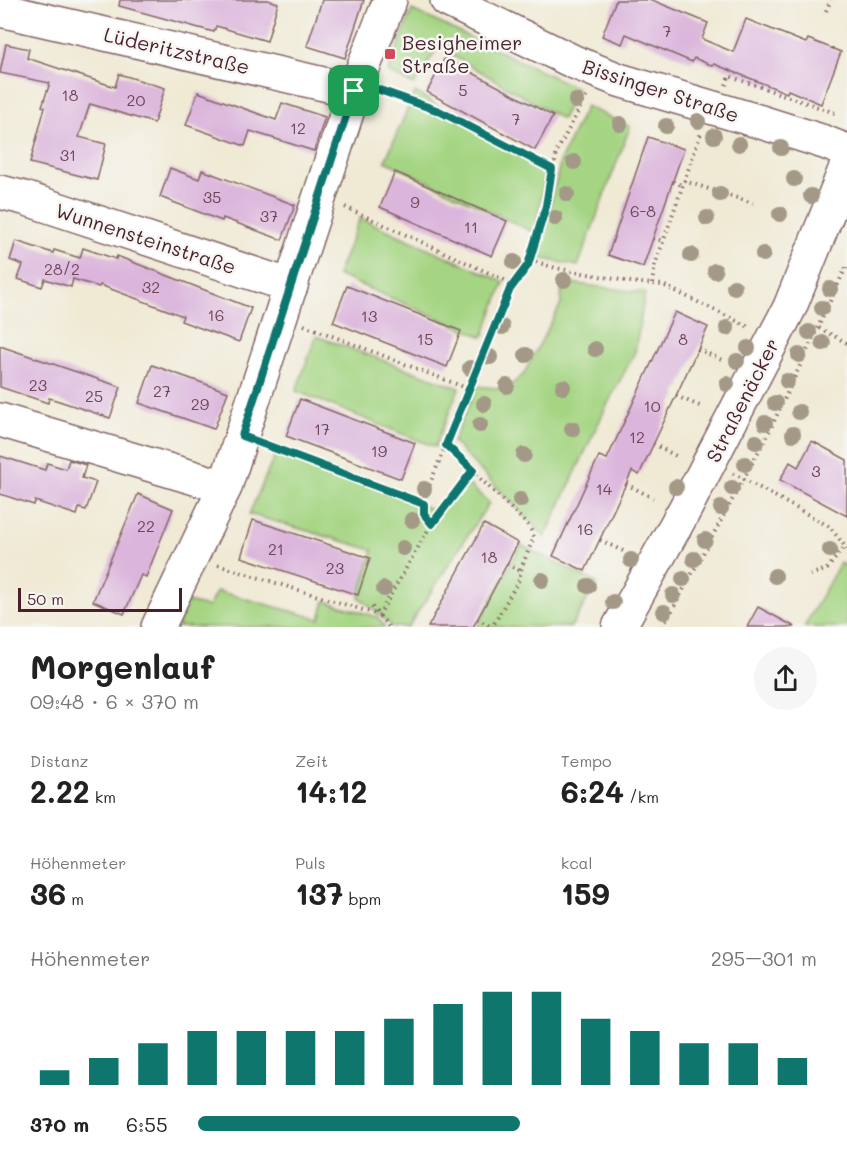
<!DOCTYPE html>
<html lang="de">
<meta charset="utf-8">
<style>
:root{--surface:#fff;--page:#f6f6f6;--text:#222;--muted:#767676;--accent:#0f766e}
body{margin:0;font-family:Mali,sans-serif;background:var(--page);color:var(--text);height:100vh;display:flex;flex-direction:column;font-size:22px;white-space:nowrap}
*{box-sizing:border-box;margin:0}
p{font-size:20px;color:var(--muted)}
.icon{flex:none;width:33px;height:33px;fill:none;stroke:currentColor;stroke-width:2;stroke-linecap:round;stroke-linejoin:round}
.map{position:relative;height:627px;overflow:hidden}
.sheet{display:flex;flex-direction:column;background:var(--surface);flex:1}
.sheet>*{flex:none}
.scale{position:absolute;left:18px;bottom:15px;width:164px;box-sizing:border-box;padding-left:6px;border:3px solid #4a1f2b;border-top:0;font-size:16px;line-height:21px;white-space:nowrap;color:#4a1f2b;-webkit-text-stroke:4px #f6f6f2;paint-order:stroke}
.pin{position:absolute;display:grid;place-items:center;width:51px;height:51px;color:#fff;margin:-26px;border-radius:12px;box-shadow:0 3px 9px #0006}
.round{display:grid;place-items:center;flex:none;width:63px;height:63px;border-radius:32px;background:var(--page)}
.headline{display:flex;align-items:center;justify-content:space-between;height:102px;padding:0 30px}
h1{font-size:33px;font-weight:700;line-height:45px}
.stats{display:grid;grid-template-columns:repeat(3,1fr);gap:9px;height:102px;padding:6px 30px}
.stats div{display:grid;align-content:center}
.stats b{font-size:30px;font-weight:700}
.stats small{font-size:16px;font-weight:400}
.stats p{font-size:16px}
.chart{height:168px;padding:12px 30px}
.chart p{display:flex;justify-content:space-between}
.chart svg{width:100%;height:108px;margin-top:6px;stroke:var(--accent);stroke-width:6}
ul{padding:0 30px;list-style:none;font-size:20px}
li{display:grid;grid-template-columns:96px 72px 1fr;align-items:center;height:45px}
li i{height:15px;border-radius:8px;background:var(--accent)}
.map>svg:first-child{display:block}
.green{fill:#a5d583;stroke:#787a57;stroke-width:1.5}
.building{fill:#dbb5dc}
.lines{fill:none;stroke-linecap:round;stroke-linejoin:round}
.minor-casing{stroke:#846666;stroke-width:36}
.path{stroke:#846666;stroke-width:4;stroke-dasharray:1.5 4.5;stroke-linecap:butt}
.minor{stroke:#fff;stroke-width:33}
.tree{fill:#a49986}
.route-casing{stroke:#fff;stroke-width:12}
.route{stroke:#0f766e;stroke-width:8}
.poi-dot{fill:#d1495b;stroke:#f6f6f2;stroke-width:2}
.labels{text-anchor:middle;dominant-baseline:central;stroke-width:5;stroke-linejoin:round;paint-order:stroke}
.number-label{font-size:16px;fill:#6e4457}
.poi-label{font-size:20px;fill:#4a1f2b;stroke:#f6f6f2;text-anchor:start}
.street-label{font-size:20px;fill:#4a1f2b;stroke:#f6f6f2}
</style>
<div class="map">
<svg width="847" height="627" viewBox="0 0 847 627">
<rect width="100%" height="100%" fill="#f6f6f2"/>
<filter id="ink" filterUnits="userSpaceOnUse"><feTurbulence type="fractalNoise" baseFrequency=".0167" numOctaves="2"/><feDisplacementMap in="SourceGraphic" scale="12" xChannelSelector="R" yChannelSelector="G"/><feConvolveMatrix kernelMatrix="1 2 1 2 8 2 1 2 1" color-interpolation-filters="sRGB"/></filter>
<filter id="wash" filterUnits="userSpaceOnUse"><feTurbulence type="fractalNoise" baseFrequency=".008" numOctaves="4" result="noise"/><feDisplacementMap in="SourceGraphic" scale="24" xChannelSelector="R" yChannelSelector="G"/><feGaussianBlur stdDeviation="1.35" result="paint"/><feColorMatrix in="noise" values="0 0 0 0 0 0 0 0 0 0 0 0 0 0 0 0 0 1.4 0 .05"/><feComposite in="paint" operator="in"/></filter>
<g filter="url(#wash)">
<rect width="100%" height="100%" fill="#f0ead5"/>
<g class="green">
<polygon points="412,10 577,88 562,119 438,47 414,85 388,72"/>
<polygon points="415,92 546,172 535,233 385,161"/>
<polygon points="586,106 630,127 578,266 539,258 561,159"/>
<polygon points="360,218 504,282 483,337 337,275"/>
<polygon points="562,282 645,293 635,352 607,405 545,537 453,442 477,386 506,389 523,375 561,304"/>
<polygon points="316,336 459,388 435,447 296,391"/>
<polygon points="277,451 431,509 468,484 489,503 408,627 393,627 359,597 373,550 249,514"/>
<polygon points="521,545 597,583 571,627 477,627"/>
<polygon points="840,563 847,567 847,627 804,627"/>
<polygon points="217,591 320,619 325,601 377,617 385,627 178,627 187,602 208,607"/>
</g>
<g id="blocks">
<g class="building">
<polygon points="120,0 268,0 278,3 267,41 216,26 214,32 119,6"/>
<polygon points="322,0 364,0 345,58 307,46"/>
<polygon points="616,0 652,0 708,23 702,39 733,52 746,19 806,43 808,39 841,52 821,104 788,90 787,93 714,64 713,66 694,58 692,62 626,34 622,44 602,36"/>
<polygon points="6,44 29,49 27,58 115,87 119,74 165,88 154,123 90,104 79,137 106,144 97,180 30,163 45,107 42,106 50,83 0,73"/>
<polygon points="445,58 553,116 535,150 427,92"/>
<polygon points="198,92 276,120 282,103 325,117 314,151 250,131 245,146 186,125"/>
<polygon points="648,137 684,149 643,267 608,255"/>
<polygon points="170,168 199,179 202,170 295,205 282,240 223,218 222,221 160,197"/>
<polygon points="395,172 507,221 492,256 380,207"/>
<polygon points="16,241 53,253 54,250 80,258 83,248 116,259 117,256 251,308 239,342 181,321 183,316 100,285 99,287 73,279 71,287 45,279 42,287 18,279 23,265 10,260"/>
<polygon points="347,286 461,331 447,367 333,322"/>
<polygon points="675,312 708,327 639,475 632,471 585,571 553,556 599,456 607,459"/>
<polygon points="0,346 121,387 110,418 59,401 49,398 48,403 0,387"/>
<polygon points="152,365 228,392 214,429 139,403"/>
<polygon points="300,399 415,443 401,479 286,436"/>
<polygon points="812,441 847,460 847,516 780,480 790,462 798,467"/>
<polygon points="0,456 45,470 47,463 66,469 69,460 86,465 82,478 96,482 86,510 79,508 77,515 35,501 34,505 0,494"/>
<polygon points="138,494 173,509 146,577 141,575 124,614 93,601"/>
<polygon points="253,520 370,558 358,595 241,557"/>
<polygon points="484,524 518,543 489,598 473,627 428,627"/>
<polygon points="758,607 795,627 747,627"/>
</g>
</g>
</g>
<g filter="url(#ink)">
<use href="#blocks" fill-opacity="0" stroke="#846666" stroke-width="1.5"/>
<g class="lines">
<g class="minor-casing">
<g id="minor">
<polyline points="447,0 574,62 619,80 761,122 824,142 847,151"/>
<polyline points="0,10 354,91"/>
<polyline points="0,192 24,198 291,286"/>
<polyline points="0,420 225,487"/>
<polyline points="158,627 225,487 354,91 390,0"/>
<polyline points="619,627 685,509 790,307 847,165"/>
</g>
</g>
<g class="path">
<polyline points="826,11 831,0"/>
<polyline points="726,85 729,76 838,114"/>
<polyline points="381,91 439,111 552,169"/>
<polyline points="684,181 753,203"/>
<polyline points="673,182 682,185"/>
<polyline points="345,207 513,284"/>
<polyline points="653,238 663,241"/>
<polyline points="530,260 556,268 631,282 663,285 751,328"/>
<polyline points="652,284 655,265 701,133"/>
<polyline points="304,325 469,389"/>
<polyline points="819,328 847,343"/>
<polyline points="698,349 724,361"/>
<polyline points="676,396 702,407"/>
<polyline points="265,444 424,504"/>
<polyline points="653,444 676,456"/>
<polyline points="446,445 529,526 534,537 522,566 519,580 492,627"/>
<polyline points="733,473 830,527 847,549"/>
<polyline points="626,484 653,498"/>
<path d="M 432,524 C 421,515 424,503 427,491 L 510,289 L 528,265 L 546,206 L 557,151 L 587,95"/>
<polyline points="600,540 623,551"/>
<polyline points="507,564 521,572"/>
<polyline points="218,565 379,615 435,518 473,470"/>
<polyline points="810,575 827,569 844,547"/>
<polyline points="372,607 389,627"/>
<polyline points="477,619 492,627"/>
<polyline points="663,627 768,434 847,265"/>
</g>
<use href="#minor" class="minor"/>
</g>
<g class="tree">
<circle cx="576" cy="101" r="8"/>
<circle cx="698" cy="121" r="8"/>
<circle cx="620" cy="124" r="8"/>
<circle cx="666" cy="126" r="8"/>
<circle cx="714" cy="136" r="8"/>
<circle cx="739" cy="144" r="8"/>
<circle cx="781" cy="148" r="8"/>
<circle cx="574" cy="162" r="8"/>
<circle cx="794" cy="179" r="8"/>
<circle cx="567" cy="194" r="8"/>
<circle cx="720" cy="194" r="8"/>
<circle cx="811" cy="196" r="8"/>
<circle cx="780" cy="214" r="8"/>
<circle cx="555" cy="218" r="8"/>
<circle cx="707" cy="218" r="8"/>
<circle cx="763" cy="254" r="8"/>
<circle cx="691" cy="255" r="8"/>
<circle cx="514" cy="262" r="8"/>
<circle cx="715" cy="271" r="8"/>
<circle cx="564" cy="280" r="8"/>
<circle cx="734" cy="287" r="8"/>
<circle cx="830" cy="289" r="8"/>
<circle cx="822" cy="308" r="8"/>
<circle cx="502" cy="327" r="8"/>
<circle cx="727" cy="328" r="8"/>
<circle cx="809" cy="332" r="8"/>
<circle cx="823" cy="343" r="8"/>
<circle cx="748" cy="348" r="8"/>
<circle cx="595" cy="349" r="8"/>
<circle cx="526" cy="355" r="8"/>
<circle cx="799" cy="355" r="8"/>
<circle cx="490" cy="357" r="8"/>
<circle cx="737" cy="361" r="8"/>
<circle cx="470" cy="368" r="8"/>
<circle cx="787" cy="381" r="8"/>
<circle cx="727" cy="384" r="8"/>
<circle cx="507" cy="386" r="8"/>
<circle cx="563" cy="387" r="8"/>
<circle cx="775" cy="403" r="8"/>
<circle cx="484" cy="404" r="8"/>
<circle cx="799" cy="412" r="8"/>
<circle cx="765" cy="423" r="8"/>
<circle cx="480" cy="425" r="8"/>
<circle cx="572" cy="429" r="8"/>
<circle cx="793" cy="434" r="8"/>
<circle cx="756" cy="442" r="8"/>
<circle cx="524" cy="455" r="8"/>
<circle cx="745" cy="464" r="8"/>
<circle cx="676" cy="487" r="8"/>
<circle cx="732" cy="488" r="8"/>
<circle cx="424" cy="489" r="8"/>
<circle cx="520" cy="500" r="8"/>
<circle cx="721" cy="508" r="8"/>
<circle cx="412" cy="520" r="8"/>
<circle cx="705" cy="540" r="8"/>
<circle cx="403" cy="548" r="8"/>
<circle cx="830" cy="550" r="8"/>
<circle cx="694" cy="559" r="8"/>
<circle cx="631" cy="560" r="8"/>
<circle cx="775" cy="576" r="8"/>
<circle cx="683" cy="579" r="8"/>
<circle cx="542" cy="580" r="8"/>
<circle cx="588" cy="586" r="8"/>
<circle cx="384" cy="589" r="8"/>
<circle cx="673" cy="595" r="8"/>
<circle cx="613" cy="602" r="8"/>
<circle cx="664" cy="612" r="8"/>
</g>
</g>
<g class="lines" filter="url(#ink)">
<g class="route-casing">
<polygon id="route" points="357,82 439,111 552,169 546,206 528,265 510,289 446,445 473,470 432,524 424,514 424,504 242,436"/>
</g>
<use href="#route" class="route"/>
</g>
<rect class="poi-dot" x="384" y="48" width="12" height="12" rx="3"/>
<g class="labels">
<g class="number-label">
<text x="667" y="30">7</text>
<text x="463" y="89">5</text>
<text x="70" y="94">18</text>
<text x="136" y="99">20</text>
<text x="516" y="118">7</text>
<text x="298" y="127">12</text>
<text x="68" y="154">31</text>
<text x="212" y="196">35</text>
<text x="415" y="201">9</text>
<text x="643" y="210">6-8</text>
<text x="269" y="215">37</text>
<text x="471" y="226">11</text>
<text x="62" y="268">28/2</text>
<text x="151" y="286">32</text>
<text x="216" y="314">16</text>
<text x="369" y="315">13</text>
<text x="425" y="338">15</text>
<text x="683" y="338">8</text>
<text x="38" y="384">23</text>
<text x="162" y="390">27</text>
<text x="94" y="395">25</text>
<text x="200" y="403">29</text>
<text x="652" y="405">10</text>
<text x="322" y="428">17</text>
<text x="637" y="436">12</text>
<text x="379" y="450">19</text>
<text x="816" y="470">3</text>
<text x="604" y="488">14</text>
<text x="146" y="525">22</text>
<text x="585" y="528">16</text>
<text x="276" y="548">21</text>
<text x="489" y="556">18</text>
<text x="335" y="567">23</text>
</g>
<g class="poi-label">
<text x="402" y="42">Besigheimer<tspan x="402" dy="23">Straße</tspan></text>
</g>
<g class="street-label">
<text transform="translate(177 50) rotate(13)">Lüderitzstraße</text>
<text transform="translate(661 90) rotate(18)">Bissinger Straße</text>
<text transform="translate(146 238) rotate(18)">Wunnensteinstraße</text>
<text transform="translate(742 400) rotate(-63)">Straßenäcker</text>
</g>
</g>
</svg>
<div class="scale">50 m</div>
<div class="pin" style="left:354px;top:91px;background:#1e9e55"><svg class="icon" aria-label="arrive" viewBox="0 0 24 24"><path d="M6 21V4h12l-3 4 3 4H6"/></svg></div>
</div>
<section class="sheet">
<div class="headline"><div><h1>Morgenlauf</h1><p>09:48 · 6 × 370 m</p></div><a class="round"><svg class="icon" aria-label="share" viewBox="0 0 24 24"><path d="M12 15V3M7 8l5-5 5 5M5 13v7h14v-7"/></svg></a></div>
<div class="stats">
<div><p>Distanz</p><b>2.22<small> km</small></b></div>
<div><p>Zeit</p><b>14:12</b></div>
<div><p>Tempo</p><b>6:24<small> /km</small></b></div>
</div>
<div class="stats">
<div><p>Höhenmeter</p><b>36<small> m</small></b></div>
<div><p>Puls</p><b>137<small> bpm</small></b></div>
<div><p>kcal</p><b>159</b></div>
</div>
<div class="chart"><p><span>Höhenmeter</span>295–301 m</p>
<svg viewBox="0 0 160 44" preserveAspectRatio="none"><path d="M5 44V38M15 44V33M25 44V27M35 44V22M45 44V22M55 44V22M65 44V22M75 44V17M85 44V11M95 44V6M105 44V6M115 44V17M125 44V22M135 44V27M145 44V27M155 44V33"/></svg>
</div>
<ul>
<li><b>370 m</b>6:55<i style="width:52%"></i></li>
</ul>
</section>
